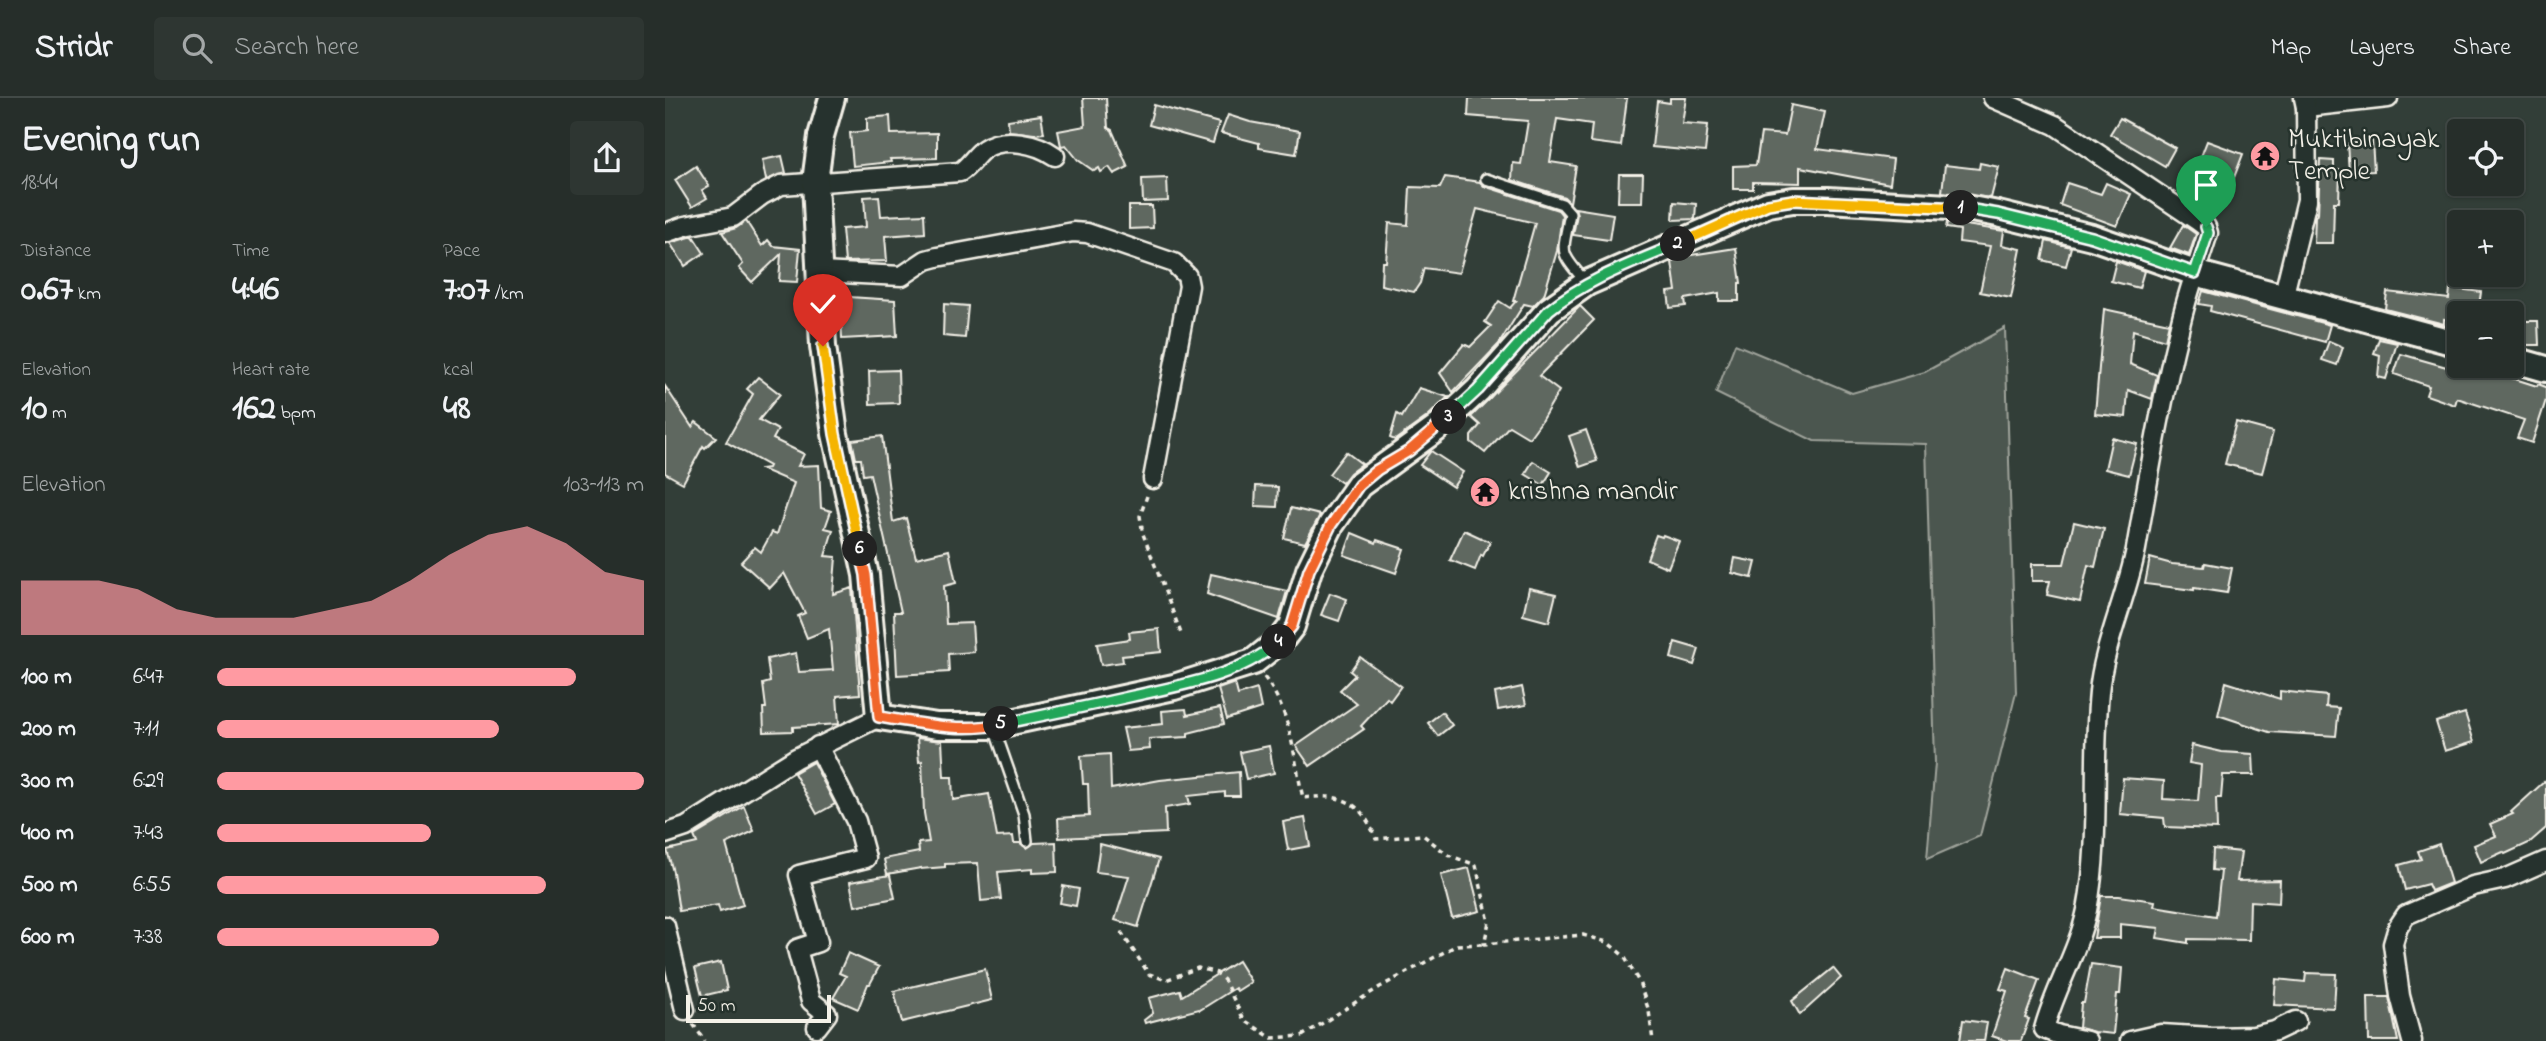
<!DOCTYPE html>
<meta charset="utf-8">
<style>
:root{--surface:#262e2a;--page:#2e3632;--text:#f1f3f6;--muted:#a4a8a8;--line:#424a47;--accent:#ff9aa2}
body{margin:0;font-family:"Indie Flower",sans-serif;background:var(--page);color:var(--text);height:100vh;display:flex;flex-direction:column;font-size:26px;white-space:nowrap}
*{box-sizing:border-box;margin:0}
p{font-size:23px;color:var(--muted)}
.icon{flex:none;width:38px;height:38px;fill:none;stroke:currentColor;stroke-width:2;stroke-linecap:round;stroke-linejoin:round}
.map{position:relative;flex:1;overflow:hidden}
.panel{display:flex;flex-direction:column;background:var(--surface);width:665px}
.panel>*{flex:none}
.fabs{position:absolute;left:1782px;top:21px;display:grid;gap:14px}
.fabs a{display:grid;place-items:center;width:77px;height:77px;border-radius:7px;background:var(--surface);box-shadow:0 2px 5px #0004,0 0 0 2px var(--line);font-size:35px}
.scale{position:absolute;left:21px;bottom:18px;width:145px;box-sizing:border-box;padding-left:7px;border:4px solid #f4f1e8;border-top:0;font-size:19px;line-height:24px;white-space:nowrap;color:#f4f1e8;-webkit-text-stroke:5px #26332d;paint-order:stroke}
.pin{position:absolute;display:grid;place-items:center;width:60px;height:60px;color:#fff;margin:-72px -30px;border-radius:50% 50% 50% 0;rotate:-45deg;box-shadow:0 0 7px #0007}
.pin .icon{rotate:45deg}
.km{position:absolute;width:35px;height:35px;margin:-18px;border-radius:50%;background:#222;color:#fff;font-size:19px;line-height:35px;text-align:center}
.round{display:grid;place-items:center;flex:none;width:74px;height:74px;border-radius:7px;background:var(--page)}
.headline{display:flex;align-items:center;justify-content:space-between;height:119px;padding:0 21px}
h1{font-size:38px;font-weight:800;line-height:52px}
.metrics{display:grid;grid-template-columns:repeat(3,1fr);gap:10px;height:119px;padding:7px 21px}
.metrics div{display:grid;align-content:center}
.metrics b{font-size:35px;font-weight:800}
.metrics small{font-size:19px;font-weight:400}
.metrics p{font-size:19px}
.chart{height:196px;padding:14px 21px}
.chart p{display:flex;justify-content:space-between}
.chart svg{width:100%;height:126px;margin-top:7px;fill:var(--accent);opacity:.7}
ul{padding:0 21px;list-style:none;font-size:23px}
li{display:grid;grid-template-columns:112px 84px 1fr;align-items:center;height:52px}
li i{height:18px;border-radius:9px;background:var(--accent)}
header{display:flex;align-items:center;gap:42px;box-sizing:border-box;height:98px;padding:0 35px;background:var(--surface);border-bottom:2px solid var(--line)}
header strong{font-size:33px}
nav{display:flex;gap:38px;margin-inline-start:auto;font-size:24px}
.search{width:490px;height:63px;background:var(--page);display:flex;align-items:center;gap:18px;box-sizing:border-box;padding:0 24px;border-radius:7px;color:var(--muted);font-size:26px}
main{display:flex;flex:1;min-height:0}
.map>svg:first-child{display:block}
.green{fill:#4c564f;stroke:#a0a49c;stroke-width:2}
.building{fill:#5f6861;stroke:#f4f1e8;stroke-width:2}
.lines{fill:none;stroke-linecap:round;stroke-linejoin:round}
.lane-casing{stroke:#f4f1e8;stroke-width:14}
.street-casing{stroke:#f4f1e8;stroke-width:23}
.secondary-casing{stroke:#f4f1e8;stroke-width:30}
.path{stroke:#f4f1e8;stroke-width:3.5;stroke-dasharray:5 5;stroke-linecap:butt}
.lane{stroke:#26332d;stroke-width:9}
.street{stroke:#26332d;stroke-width:18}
.secondary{stroke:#26332d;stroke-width:24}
.split-1-casing{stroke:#fff;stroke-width:14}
.split-2-casing{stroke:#fff;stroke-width:14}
.split-3-casing{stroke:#fff;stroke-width:14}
.split-4-casing{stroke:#fff;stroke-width:14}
.split-5-casing{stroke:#fff;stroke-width:14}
.split-6-casing{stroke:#fff;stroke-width:14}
.split-7-casing{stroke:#fff;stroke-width:14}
.split-1{stroke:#22a559;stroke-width:9}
.split-2{stroke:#f5b400;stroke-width:9}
.split-3{stroke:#22a559;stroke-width:9}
.split-4{stroke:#f0652b;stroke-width:9}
.split-5{stroke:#22a559;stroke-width:9}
.split-6{stroke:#f0652b;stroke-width:9}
.split-7{stroke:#f5b400;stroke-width:9}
.labels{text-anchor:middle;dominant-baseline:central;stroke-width:5;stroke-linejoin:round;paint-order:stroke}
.poi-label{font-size:28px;fill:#f4f1e8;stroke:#26332d;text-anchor:start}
</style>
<header>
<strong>Stridr</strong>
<div class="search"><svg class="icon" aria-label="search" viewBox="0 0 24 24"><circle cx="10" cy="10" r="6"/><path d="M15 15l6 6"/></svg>Search here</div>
<nav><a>Map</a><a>Layers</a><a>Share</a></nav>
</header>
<main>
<section class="panel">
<div class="headline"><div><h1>Evening run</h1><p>18:44</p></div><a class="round"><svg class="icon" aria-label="share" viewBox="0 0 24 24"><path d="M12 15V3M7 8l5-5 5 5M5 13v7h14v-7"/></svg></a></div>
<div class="metrics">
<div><p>Distance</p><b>0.67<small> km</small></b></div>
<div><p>Time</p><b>4:46</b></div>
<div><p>Pace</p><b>7:07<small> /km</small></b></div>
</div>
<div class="metrics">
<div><p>Elevation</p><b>10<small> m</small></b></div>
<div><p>Heart rate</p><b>162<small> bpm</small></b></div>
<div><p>kcal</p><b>48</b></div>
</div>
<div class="chart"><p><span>Elevation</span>103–113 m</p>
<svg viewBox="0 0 160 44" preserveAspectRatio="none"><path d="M0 44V25L10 25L20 25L30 28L40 35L50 38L60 38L70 38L80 35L90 32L100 25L110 16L120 9L130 6L140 12L150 22L160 25V44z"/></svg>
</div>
<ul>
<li><b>100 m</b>6:47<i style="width:84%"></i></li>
<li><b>200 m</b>7:11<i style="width:66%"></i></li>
<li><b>300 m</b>6:29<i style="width:100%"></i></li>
<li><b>400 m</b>7:43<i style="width:50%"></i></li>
<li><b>500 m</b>6:55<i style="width:77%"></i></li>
<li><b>600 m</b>7:38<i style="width:52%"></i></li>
</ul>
</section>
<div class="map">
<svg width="1881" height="943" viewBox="0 0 1881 943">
<rect width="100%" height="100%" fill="#323e38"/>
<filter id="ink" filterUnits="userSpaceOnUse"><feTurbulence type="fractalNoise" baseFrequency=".0143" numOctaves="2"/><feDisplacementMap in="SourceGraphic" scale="14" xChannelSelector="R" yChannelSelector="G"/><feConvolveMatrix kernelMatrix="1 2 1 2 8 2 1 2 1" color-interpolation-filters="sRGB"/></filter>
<g filter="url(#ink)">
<polygon class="green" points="1340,230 1351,595 1315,738 1262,761 1270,665 1261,346 1149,343 1051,295 1070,246 1187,295 1260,274"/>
<g class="building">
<polygon points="418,0 441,0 443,30 447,32 463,69 449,76 444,69 436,74 434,70 429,73 413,62 401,47 396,48 393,33 420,28"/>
<polygon points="804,0 962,0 956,48 925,44 927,26 892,21 885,64 911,68 905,105 899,99 847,82 848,65 856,66 863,23 803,18"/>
<polygon points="1005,0 1021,0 1017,25 1043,27 1040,54 987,49 992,3 1005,5"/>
<polygon points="489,7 554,25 548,45 484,27"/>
<polygon points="1126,7 1160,14 1152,51 1228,61 1225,86 1135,69 1135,85 1088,84 1088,91 1068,91 1068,68 1091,67 1096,35 1120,37"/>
<polygon points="376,17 379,35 369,36 344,33 343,22"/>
<polygon points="563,17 585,24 635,33 631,56 594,50 594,45 556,35"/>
<polygon points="225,18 226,36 272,35 272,60 225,61 226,64 188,68 185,35 202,33 202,20"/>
<polygon points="1455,20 1510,50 1500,68 1445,36"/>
<polygon points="1542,43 1578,56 1563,95 1527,82"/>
<polygon points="1707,43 1709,73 1684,74 1682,45"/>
<polygon points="117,58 121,75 101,82 97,62"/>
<polygon points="1655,62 1669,63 1669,72 1675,72 1674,104 1669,104 1668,145 1649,145 1650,118 1653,116"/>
<polygon points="1315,65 1334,69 1326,100 1277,94 1280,67 1314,71"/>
<polygon points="31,68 44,88 37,92 42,100 27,109 10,82"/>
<polygon points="954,76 978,76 977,104 953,104"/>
<polygon points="780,79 815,84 819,88 893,112 897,117 892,153 879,197 868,208 859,206 834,246 788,294 775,275 799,246 805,249 826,228 820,224 834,203 845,210 851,203 848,203 870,125 812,111 794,175 759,170 755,185 749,194 716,187 717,164 721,164 724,125 743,127 745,89 775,90"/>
<polygon points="502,80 503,103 478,104 477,81"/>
<polygon points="1402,85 1436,96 1441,85 1466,96 1452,128 1395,107"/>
<polygon points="214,98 216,118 259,116 260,135 220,138 222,163 180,164 177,131 201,129 199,99"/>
<polygon points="1009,104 1031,106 1030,121 1008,122"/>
<polygon points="464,108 487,108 488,130 464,131"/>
<polygon points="910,110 948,116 944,142 908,137 912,116"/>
<polygon points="81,123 97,148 103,142 108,148 135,151 132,184 114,183 116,156 87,184 74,170 78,166 57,134 71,130"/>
<polygon points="1282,124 1339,133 1337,147 1356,151 1346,200 1315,194 1325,148 1294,144 1295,132 1281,130"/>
<polygon points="1518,127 1531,136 1524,157 1505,150"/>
<polygon points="28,138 39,155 20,168 5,145"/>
<polygon points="1381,143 1406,149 1401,168 1377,162"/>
<polygon points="1071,150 1076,185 1074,185 1074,203 1054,203 1054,195 1020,201 1021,208 1005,210 1003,194 1011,193 1007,164 1020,158"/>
<polygon points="1451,163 1479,173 1474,190 1446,183"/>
<polygon points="1785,190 1816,194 1813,215 1794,215 1794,223 1779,221 1779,226 1720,211 1722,194 1784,201"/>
<polygon points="1538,193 1665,227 1660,244 1545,213 1546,208 1534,206"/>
<polygon points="184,199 230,202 232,238 177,241 176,211 183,211"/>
<polygon points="279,206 303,208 300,240 278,238"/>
<polygon points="915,208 929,222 874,278 894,293 875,325 864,340 844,328 820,355 806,344 806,338 815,327 806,319"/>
<polygon points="1439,211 1504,225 1500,242 1468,232 1465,266 1492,277 1487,301 1463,292 1461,319 1430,316"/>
<polygon points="1846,223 1873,223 1874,247 1846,247"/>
<polygon points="1714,241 1732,245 1721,281 1713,279 1715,257 1709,255"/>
<polygon points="1664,243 1678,249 1672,267 1657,262"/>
<polygon points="1736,256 1806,276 1809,268 1872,288 1873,286 1881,289 1881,302 1867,345 1852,340 1859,322 1792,300 1790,307 1761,297 1764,288 1729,276"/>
<polygon points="233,272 234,305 205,306 204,273"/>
<polygon points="93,279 115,296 94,322 113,332 108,341 139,356 133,368 154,367 156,410 166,413 160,430 168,432 160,458 171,459 168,496 187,490 195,596 172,598 174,626 128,629 128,633 99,634 98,610 101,610 98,586 105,584 102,561 131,555 134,574 168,572 164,531 142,540 133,518 140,515 119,475 105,490 76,464 90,449 96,454 107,434 112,436 129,385 96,371 103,370 104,368 61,344 88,296 82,291"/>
<polygon points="0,288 27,329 31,324 51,339 40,350 38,348 18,385 0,375"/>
<polygon points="754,290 783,299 762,319 730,342 725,340 732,316 737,319"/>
<polygon points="1571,324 1608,334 1597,375 1560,366"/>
<polygon points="921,332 932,363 915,369 904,338"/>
<polygon points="217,338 228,424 241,420 251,460 284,452 291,485 279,488 281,526 307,525 309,554 283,556 284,574 232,577 229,514 236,514 205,376 198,377 196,361 191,361 187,342"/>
<polygon points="1447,340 1472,346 1464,377 1440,371"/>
<polygon points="766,353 798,374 788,389 755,367"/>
<polygon points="681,354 697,366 685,375 677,385 664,376"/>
<polygon points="868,363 886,374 878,387 860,376"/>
<polygon points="591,388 613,389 612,409 590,408"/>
<polygon points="626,410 655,417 640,445 619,440"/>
<polygon points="1409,424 1439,431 1430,469 1423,467 1415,504 1382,497 1385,483 1367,483 1367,466 1399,466"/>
<polygon points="799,432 825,444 818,458 816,457 810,472 785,462"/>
<polygon points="687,435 711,445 712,442 739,451 731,475 679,457"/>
<polygon points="991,437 997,439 998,437 1014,443 1003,470 982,461"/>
<polygon points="1070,460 1091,464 1087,480 1067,475"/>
<polygon points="1485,460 1507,466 1539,469 1540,465 1567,470 1562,495 1529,490 1529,492 1480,486"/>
<polygon points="546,476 622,493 614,521 542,496"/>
<polygon points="864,490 891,496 884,524 858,517"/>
<polygon points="665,495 682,501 674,523 656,517"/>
<polygon points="494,531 496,554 457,558 458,564 436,567 432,546 465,541 464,534"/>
<polygon points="1010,544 1034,551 1029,567 1006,560"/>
<polygon points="695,559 736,588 725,603 722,600 696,628 699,631 645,668 631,648 692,606 675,592 690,577 685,573"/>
<polygon points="1561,584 1615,601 1615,593 1662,598 1661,609 1674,610 1671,638 1604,634 1553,617"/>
<polygon points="570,585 573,597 592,591 596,610 562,621 553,591"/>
<polygon points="857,589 861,607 833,612 830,595"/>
<polygon points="555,610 559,626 523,635 523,639 484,641 485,651 463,653 458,630 498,626 497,613 521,611 522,617"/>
<polygon points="777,614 787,627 773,638 763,625"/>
<polygon points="1800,615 1809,644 1780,653 1771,624"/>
<polygon points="252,640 277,643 279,679 287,679 288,702 324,696 332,739 348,738 349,745 355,745 362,750 369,745 391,744 392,774 367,775 367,771 333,774 336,801 316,803 313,765 280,766 280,769 256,771 256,770 222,776 219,761 254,754 253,745 264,744 259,715 257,663 254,664"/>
<polygon points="1527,647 1557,654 1588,656 1589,677 1558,677 1556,700 1551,700 1552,731 1500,729 1499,720 1455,716 1458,680 1499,683 1498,701 1533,703 1536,667 1524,665"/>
<polygon points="604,648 609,675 581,681 575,654"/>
<polygon points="445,656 446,691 495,682 574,674 575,698 560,698 560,694 523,698 525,706 500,710 501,735 394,740 393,720 424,718 423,686 418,686 416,658"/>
<polygon points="148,664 170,706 152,716 129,675"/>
<polygon points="1881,682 1881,730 1864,745 1840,756 1838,754 1816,764 1809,747 1831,738 1825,726 1848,716 1846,714"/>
<polygon points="79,708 89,733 61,746 78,807 55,814 53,807 14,813 8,774 2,752 32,745 29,738"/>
<polygon points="640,720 645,748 623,752 618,724"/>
<polygon points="435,746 494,761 473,829 450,822 464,778 431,774"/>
<polygon points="1774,746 1786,785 1766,793 1763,786 1740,792 1734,767 1756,761 1753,753"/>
<polygon points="1548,751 1576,754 1572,783 1615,782 1614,805 1585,803 1584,842 1523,841 1523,845 1492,840 1494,830 1455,826 1455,840 1429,840 1436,798 1454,798 1490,803 1489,808 1551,818 1556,773 1547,772"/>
<polygon points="804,770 815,813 787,820 776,777"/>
<polygon points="225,777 230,800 190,808 185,784"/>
<polygon points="398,788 414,791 411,808 395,805"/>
<polygon points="183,855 214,869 205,886 203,886 193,911 168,900 181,878 174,875"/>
<polygon points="573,863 586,884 572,893 570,890 535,912 534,911 480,925 479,922 488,915 484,900 515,892 517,898"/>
<polygon points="56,864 62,892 37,898 30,870"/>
<polygon points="1426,866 1457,870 1455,896 1452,896 1448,936 1429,934 1414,930 1416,905 1419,905"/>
<polygon points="1168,870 1176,880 1135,917 1127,903"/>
<polygon points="1343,870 1374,882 1360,920 1364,921 1356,943 1342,943 1327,938 1342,893 1335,891"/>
<polygon points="320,871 327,902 237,924 229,893"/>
<polygon points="1641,875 1671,876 1669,910 1609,907 1611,881 1640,884"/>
<polygon points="1703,899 1724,899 1733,943 1704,943"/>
<polygon points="1298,922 1322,925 1319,943 1295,943"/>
</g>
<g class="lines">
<g class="lane-casing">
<g id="lane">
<path d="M 821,81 L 897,106 L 905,115 C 898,155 892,152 920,183"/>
<polyline points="329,630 359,716 362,743"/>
</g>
</g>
<g class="street-casing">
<g id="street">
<path d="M 1328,0 L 1390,27 L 1533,123 L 1541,129 L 1543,135 C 1533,167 1521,199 1514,232 C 1496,304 1484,377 1471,451 C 1462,498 1438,549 1434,594 C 1427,667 1436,740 1422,812 C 1413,854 1390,890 1379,931 L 1394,937 L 1422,943"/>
<polyline points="1641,9 1723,0"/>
<path d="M 0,135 L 20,128 L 68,119 L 97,97 L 116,87 L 295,74 C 305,68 310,57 319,51 C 339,38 372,45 390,58"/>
<polyline points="155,174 237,178 261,162 272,159 408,134 422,135 509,165 522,178 524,188 488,381"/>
<polyline points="1618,200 1642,102 1641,9 1639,0"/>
<polyline points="0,736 21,729 131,660 214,619"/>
<polyline points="0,828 20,912"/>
<polyline points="152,929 162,916 146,903 132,851 153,844 134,777 201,760 191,723 153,648"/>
<polyline points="1465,943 1496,936 1547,939 1589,938 1610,933 1631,923"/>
<polyline points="1747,943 1735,898 1728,846 1733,829 1741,817 1808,788 1840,781 1881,763"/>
</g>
</g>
<g class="secondary-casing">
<g id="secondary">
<polyline points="167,0 156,38 150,84 158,248 170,336 201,477 214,619 272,628 328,628 509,589 588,564 617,541 627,528 644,472 666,427 694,387 771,331 813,292 884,212 922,185 1103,106 1128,102 1163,102 1301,110 1333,116 1427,139 1530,175 1794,246"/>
<polyline points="1846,261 1881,271"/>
</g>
</g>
<g class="path">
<polyline points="482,398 475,418 478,436 517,538"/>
<path d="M 599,579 C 627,615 628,657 638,700 C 678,695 697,704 711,741 L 758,737 L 783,757 L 811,767 L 824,824 L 819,846 L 918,837 L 942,844 L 959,858 L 974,884 L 984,913 L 988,943"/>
<polyline points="456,834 484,876 501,882 533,870 552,875 559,882 579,922 607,940 637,938 715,889 792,847 819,846"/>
<polyline points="28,926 40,943"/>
</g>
<use href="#lane" class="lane"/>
<use href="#street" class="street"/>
<use href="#secondary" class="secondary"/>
</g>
</g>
<g class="lines" filter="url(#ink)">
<g class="split-1-casing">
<polyline id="split-1" points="1296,110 1333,116 1427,139 1530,175 1543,135 1541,129"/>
</g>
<g class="split-2-casing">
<polyline id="split-2" points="1013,146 1103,106 1128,102 1296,110"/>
</g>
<g class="split-3-casing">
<path id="split-3" d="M 784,319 L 813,292 L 884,212 C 922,181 968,165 1013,146"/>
</g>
<g class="split-4-casing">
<polyline id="split-4" points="614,544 627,528 644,472 666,427 694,387 712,372 744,353 784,319"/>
</g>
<g class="split-5-casing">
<path id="split-5" d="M 336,626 C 380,617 424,608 468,598 C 518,587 574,578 614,544"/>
</g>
<g class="split-6-casing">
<path id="split-6" d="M 195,451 L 201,477 L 214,619 C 254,625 296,635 336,626"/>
</g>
<g class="split-7-casing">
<polyline id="split-7" points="158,248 170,336 195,451"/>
</g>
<use href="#split-1" class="split-1"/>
<use href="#split-2" class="split-2"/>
<use href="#split-3" class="split-3"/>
<use href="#split-4" class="split-4"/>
<use href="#split-5" class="split-5"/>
<use href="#split-6" class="split-6"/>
<use href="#split-7" class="split-7"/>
</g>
<defs>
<g id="temple-disc" transform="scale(1.575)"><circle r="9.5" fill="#ff9aa2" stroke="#26332d"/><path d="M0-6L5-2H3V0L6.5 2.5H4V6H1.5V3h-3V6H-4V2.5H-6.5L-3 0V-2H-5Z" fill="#111"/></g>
</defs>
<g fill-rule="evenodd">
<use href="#temple-disc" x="1600" y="58"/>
<use href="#temple-disc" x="820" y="394"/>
</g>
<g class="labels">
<g class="poi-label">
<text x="1623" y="42">Muktibinayak<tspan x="1623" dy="32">Temple</tspan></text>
<text x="843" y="394">krishna mandir</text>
</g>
</g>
</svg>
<div class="fabs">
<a><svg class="icon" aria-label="locate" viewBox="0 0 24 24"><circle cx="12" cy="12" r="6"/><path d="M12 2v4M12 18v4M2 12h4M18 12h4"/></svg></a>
<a>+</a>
<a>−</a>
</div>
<div class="scale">50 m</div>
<div class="pin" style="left:1541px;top:129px;background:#1e9e55"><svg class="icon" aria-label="arrive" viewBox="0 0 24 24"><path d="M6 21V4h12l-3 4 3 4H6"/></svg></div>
<div class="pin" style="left:158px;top:248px;background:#d93025"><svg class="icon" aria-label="check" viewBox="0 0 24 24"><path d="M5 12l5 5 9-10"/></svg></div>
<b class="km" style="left:1296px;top:110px">1</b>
<b class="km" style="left:1013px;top:146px">2</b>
<b class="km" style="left:784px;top:319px">3</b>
<b class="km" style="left:614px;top:544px">4</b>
<b class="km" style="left:336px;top:626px">5</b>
<b class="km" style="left:195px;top:451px">6</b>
</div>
</main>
